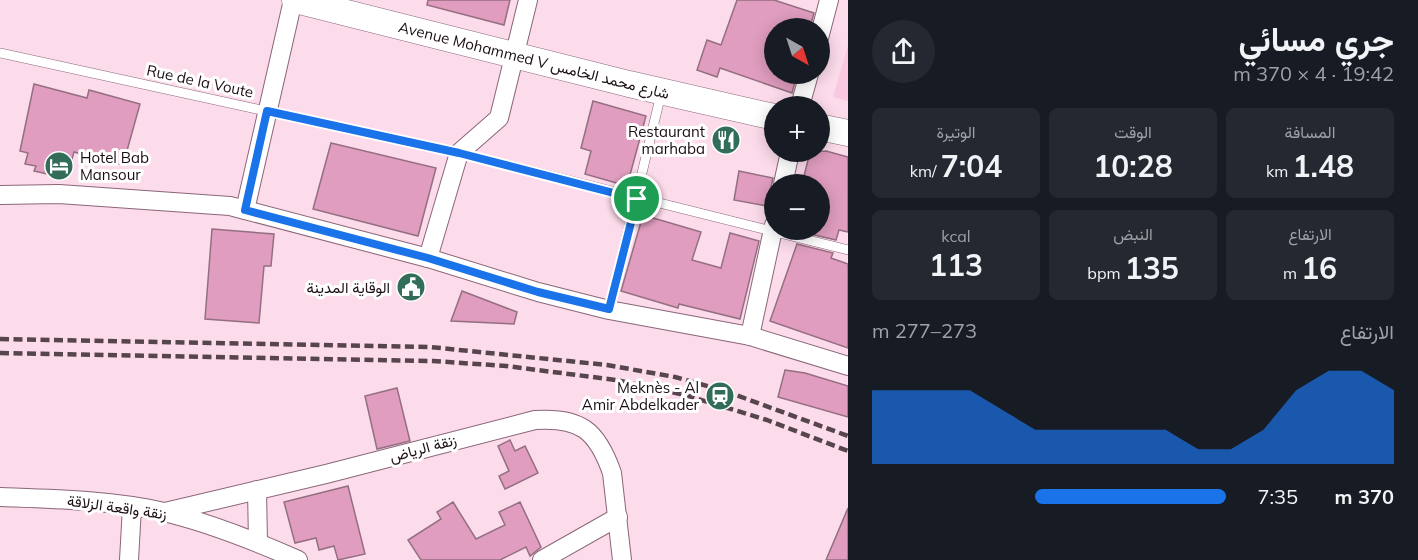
<!DOCTYPE html>
<html lang="ar">
<meta charset="utf-8">
<style>
:root{--surface:#171b24;--page:#242831;--text:#f1f3f6;--muted:#9ea1a6;--accent:#1a73e8}
body{margin:0;font-family:Mulish,Vazirmatn,sans-serif;background:var(--page);color:var(--text);direction:rtl;height:100vh;display:flex;flex-direction:column;font-size:22px;white-space:nowrap}
*{box-sizing:border-box;margin:0}
p{font-size:20px;color:var(--muted)}
.icon{flex:none;width:33px;height:33px;fill:none;stroke:currentColor;stroke-width:2;stroke-linecap:round;stroke-linejoin:round}
.map{position:relative;flex:1;overflow:hidden;direction:ltr}
.side{display:flex;flex-direction:column;background:var(--surface);width:570px}
.side>*{flex:none}
.needle{width:39px;rotate:141deg}
.tools{position:absolute;left:764px;top:18px;display:grid;gap:12px}
.tools a{display:grid;place-items:center;width:66px;height:66px;border-radius:50%;background:var(--surface);box-shadow:0 3px 15px #0003;font-size:30px}
.pin{position:absolute;display:grid;place-items:center;width:51px;height:51px;color:#fff;margin:-26px;border:3px solid #fff;border-radius:50%;box-shadow:0 2px 6px #0007}
.round{display:grid;place-items:center;flex:none;width:63px;height:63px;border-radius:32px;background:var(--page)}
.overview{display:flex;align-items:center;justify-content:space-between;height:102px;padding:0 24px}
h1{font-size:33px;font-weight:700;line-height:45px}
.metrics{display:grid;grid-template-columns:repeat(3,1fr);gap:9px;height:102px;padding:6px 24px}
.metrics div{display:grid;align-content:center;border-radius:9px;background:var(--page);text-align:center}
.metrics b{font-size:30px;font-weight:700}
.metrics small{font-size:16px;font-weight:400}
.metrics p{font-size:16px}
.chart{height:168px;padding:12px 24px}
.chart p{display:flex;justify-content:space-between}
.chart svg{width:100%;height:108px;margin-top:6px;fill:var(--accent);opacity:.7}
ul{padding:0 24px;list-style:none;font-size:20px}
li{display:grid;grid-template-columns:96px 72px 1fr;align-items:center;height:45px}
li i{height:15px;border-radius:8px;background:var(--accent)}
main{display:flex;flex:1;min-height:0}
.map>svg:first-child{display:block}
.built{fill:#fac9e1}
.building{fill:#e09dbf;stroke:#946f81;stroke-width:1.5}
.lines{fill:none;stroke-linecap:round;stroke-linejoin:round}
.service-casing{stroke:#8a6678;stroke-width:10}
.minor-casing{stroke:#8a6678;stroke-width:20}
.secondary-casing{stroke:#8a6678;stroke-width:27}
.service{stroke:#fff;stroke-width:9}
.minor{stroke:#fff;stroke-width:18}
.secondary{stroke:#fff;stroke-width:26}
.rail{stroke:#57454e;stroke-width:4.5;stroke-dasharray:9 4.5;stroke-linecap:butt}
.route-casing{stroke:#fff;stroke-width:12}
.route{stroke:#1a73e8;stroke-width:8}
.labels{text-anchor:middle;dominant-baseline:central;stroke-width:6;stroke-linejoin:round;paint-order:stroke}
.street-label{font-size:15px;fill:#1b0e15;stroke:#fff}
.poi-label{font-size:15px;fill:#1b0e15;stroke:#fff;text-anchor:end}
</style>
<main>
<section class="side">
<div class="overview"><div><h1>جري مسائي</h1><p>19:42 · 4 × 370 m</p></div><a class="round"><svg class="icon" aria-label="share" viewBox="0 0 24 24"><path d="M12 15V3M7 8l5-5 5 5M5 13v7h14v-7"/></svg></a></div>
<div class="metrics">
<div><p>المسافة</p><b>1.48<small> km</small></b></div>
<div><p>الوقت</p><b>10:28</b></div>
<div><p>الوتيرة</p><b>7:04<small> /km</small></b></div>
</div>
<div class="metrics">
<div><p>الارتفاع</p><b>16<small> m</small></b></div>
<div><p>النبض</p><b>135<small> bpm</small></b></div>
<div><p>kcal</p><b>113</b></div>
</div>
<div class="chart"><p><span>الارتفاع</span>273–277 m</p>
<svg viewBox="0 0 160 44" preserveAspectRatio="none"><path d="M0 44V14L10 14L20 14L30 14L40 22L50 30L60 30L70 30L80 30L90 30L100 38L110 38L120 30L130 14L140 6L150 6L160 14V44z"/></svg>
</div>
<ul>
<li><b>370 m</b>7:35<i style="width:54%"></i></li>
</ul>
</section>
<div class="map">
<svg width="848" height="560" viewBox="0 0 848 560">
<rect width="100%" height="100%" fill="#fcdbeb"/>
<polygon class="built" points="848,45 848,101 833,97"/>
<g class="building">
<polygon points="428,0 510,0 504,25 427,5"/>
<polygon points="737,0 774,0 814,13 810,28 774,28 774,74 797,74 792,93 720,68 717,77 697,70 707,40 721,45"/>
<polygon points="34,84 87,98 89,90 140,104 123,165 74,152 70,166 55,163 52,175 34,171 36,166 25,164 28,153 20,151"/>
<polygon points="593,101 646,116 627,186 585,174 591,151 581,148"/>
<polygon points="331,143 436,168 418,236 313,209"/>
<polygon points="826,151 848,157 848,232 839,230 836,240 802,232 803,230 819,230 819,184 802,184 810,152"/>
<polygon points="739,171 773,178 767,206 734,200"/>
<polygon points="643,215 701,232 692,260 721,268 730,233 759,241 740,319 679,304 678,308 621,291"/>
<polygon points="212,229 274,234 271,266 264,266 259,323 205,319"/>
<polygon points="797,244 833,253 831,258 848,264 848,348 770,321"/>
<polygon points="462,291 517,312 514,324 451,321"/>
<polygon points="785,370 805,373 848,386 848,417 778,397"/>
<polygon points="397,388 410,441 377,449 365,396"/>
<polygon points="510,440 515,451 525,446 538,473 505,489 499,476 509,471 498,446"/>
<polygon points="348,486 365,554 338,560 334,546 319,550 316,538 295,543 284,502"/>
<polygon points="453,502 476,539 505,525 499,512 520,502 541,547 530,556 526,547 500,560 421,560 408,540 441,519 437,512"/>
<polygon points="848,508 848,560 826,560"/>
</g>
<g class="lines">
<g class="service-casing">
<g id="service">
<polyline points="0,53 459,153 848,250"/>
<polyline points="609,310 661,94"/>
</g>
</g>
<g class="minor-casing">
<g id="minor">
<polyline points="819,38 829,0"/>
<polyline points="800,106 809,74"/>
<polyline points="783,184 790,152"/>
<polyline points="0,195 59,194 230,206 428,258 538,292 609,310 750,336 848,366"/>
<polyline points="245,210 293,0"/>
<polyline points="428,258 459,153 499,118 528,0"/>
<polyline points="750,336 774,225"/>
<polyline points="257,490 258,542"/>
<path d="M 0,497 C 54,499 111,500 164,512 C 210,523 255,541 298,560"/>
<path d="M 165,512 L 326,474 L 535,420 C 580,417 597,430 612,473 L 622,560"/>
<polyline points="129,560 132,507"/>
<polyline points="542,560 618,517"/>
</g>
</g>
<g class="secondary-casing">
<g id="secondary">
<polyline points="295,0 629,84 774,117"/>
<polyline points="819,127 848,133"/>
</g>
</g>
<use href="#service" class="service"/>
<use href="#minor" class="minor"/>
<use href="#secondary" class="secondary"/>
<g class="rail">
<polyline points="0,339 430,347 607,365 675,377 725,391 848,436"/>
<polyline points="0,353 433,361 506,366 616,380 685,395 767,420 848,451"/>
</g>
</g>
<g class="lines">
<g class="route-casing">
<polygon id="route" points="267,111 459,153 637,199 609,309 538,292 428,258 245,210"/>
</g>
<use href="#route" class="route"/>
</g>
<defs>
<g id="restaurant-disc" transform="scale(1.5)"><circle r="9.5" fill="#316d58" stroke="#fff"/><path d="M-5-6h1v4h1v-4h1v4h1v-4h1v5L-1.5 .5V6h-2V.5L-5-1ZM5-6V6H3V1.5H1.5Q1.5-4 5-6Z" fill="#fff"/></g>
<g id="hotel-disc" transform="scale(1.5)"><circle r="9.5" fill="#316d58" stroke="#fff"/><path d="M-6-4.5h1.5V1H6V5H4.5V3h-9V5H-6ZM-4 0a1.8 1.8 0 1 1 3.6 0ZM.5 0V-2.5h3Q6-2.5 6 0Z" fill="#fff"/></g>
<g id="civic-disc" transform="scale(1.5)"><circle r="9.5" fill="#316d58" stroke="#fff"/><path d="M-.6-6.5H3V-4.5H.6V-3L4-1V1h2V6H-6V1h2V-1L-.6-3ZM-1.2 2.5V6h2.4V2.5Z" fill="#fff"/></g>
<g id="station-disc" transform="scale(1.5)"><circle r="9.5" fill="#316d58" stroke="#fff"/><path d="M-3-6H3Q5-6 5-4V2Q5 4 3 4L4.5 6H3L1.5 4h-3L-3 6H-4.5L-3 4Q-5 4-5 2V-4Q-5-6-3-6ZM-3.5-4v3h7v-3ZM-3.5 1v1.5H-2V1ZM2 1v1.5H3.5V1Z" fill="#fff"/></g>
</defs>
<g fill-rule="evenodd">
<use href="#restaurant-disc" x="726" y="140"/>
<use href="#hotel-disc" x="59" y="166"/>
<use href="#civic-disc" x="411" y="287"/>
<use href="#station-disc" x="720" y="396"/>
</g>
<g class="labels">
<g class="street-label">
<text transform="translate(534 60) rotate(14)">Avenue Mohammed V شارع محمد الخامس</text>
<text transform="translate(200 81) rotate(12)">Rue de la Voute</text>
<text transform="translate(423 448) rotate(-15)">زنقة الرياض</text>
<text transform="translate(117 507) rotate(8)">زنقة واقعة الزلاقة</text>
</g>
<g class="poi-label">
<text x="705" y="131">Restaurant<tspan x="705" dy="17">marhaba</tspan></text>
<text x="80" y="157" text-anchor="start">Hotel Bab<tspan x="80" dy="17">Mansour</tspan></text>
<text x="390" y="287">الوقاية المدينة</text>
<text x="699" y="387">Meknès - Al<tspan x="699" dy="17">Amir Abdelkader</tspan></text>
</g>
</g>
</svg>
<div class="tools">
<a><svg class="needle" viewBox="-14 -14 28 28"><path d="M0-13l5 13h-10z" fill="#e53935"/><path d="M0 13l5-13h-10z" fill="#9ea1a6"/></svg></a>
<a>+</a>
<a>−</a>
</div>
<div class="pin" style="left:637px;top:199px;background:#1e9e55"><svg class="icon" aria-label="arrive" viewBox="0 0 24 24"><path d="M6 21V4h12l-3 4 3 4H6"/></svg></div>
</div>
</main>
